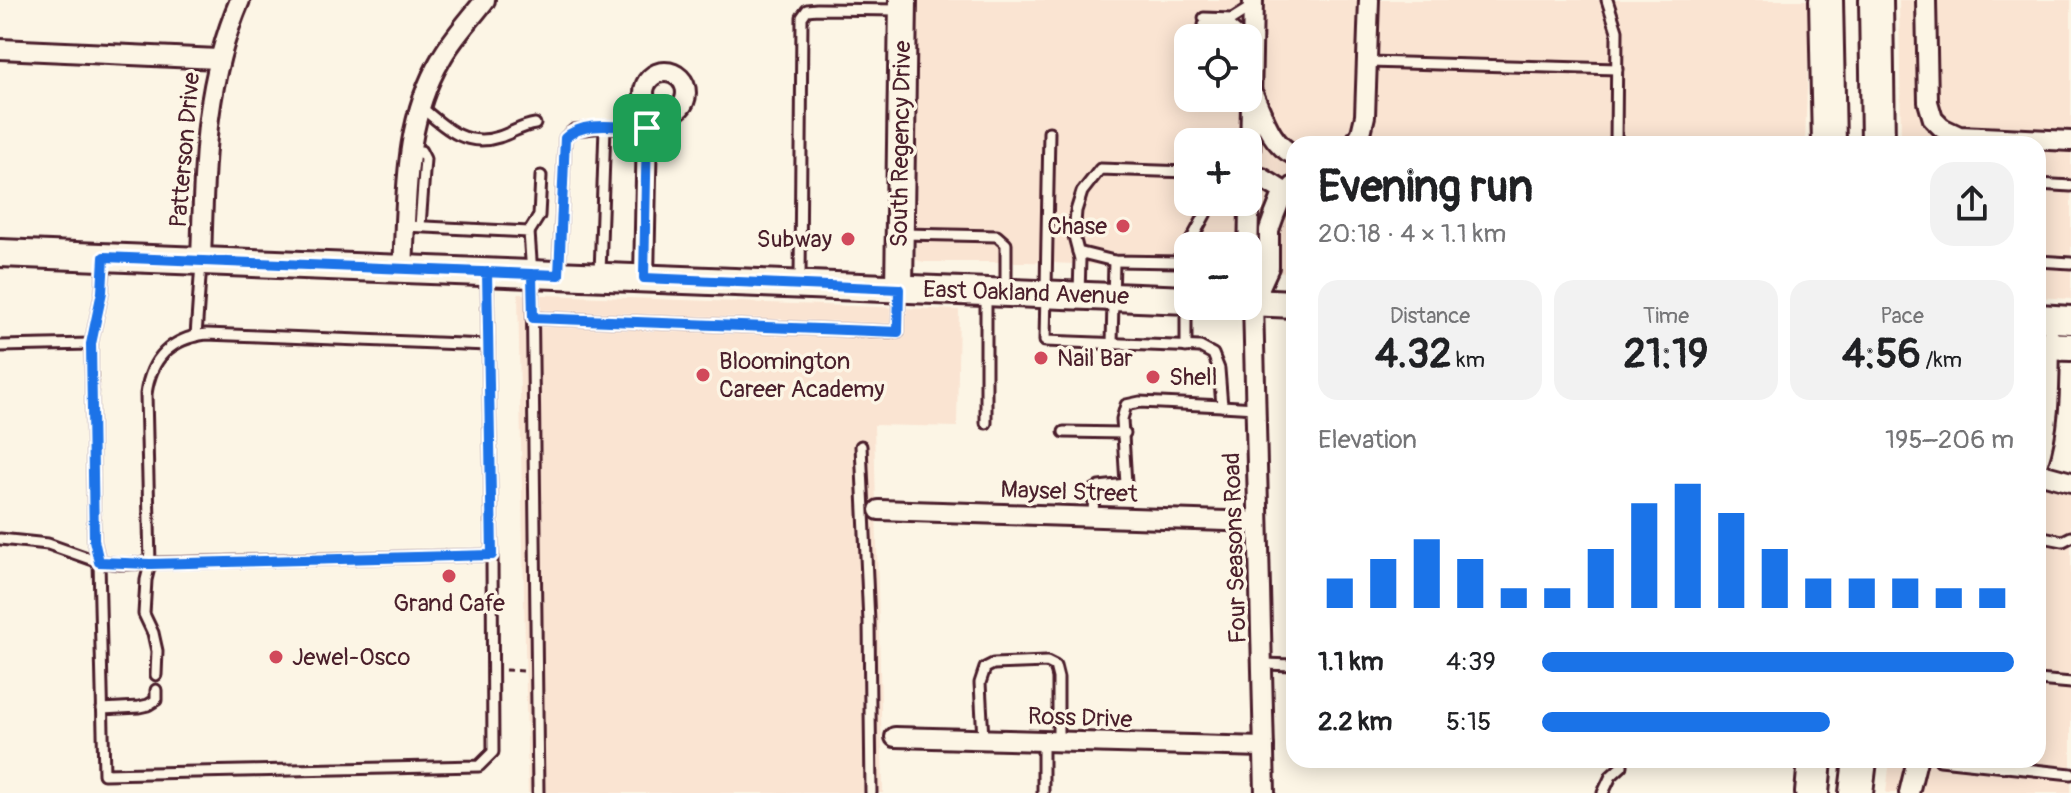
<!DOCTYPE html>
<meta charset="utf-8">
<style>
:root{--surface:#fff;--page:#f2f2f2;--text:#202124;--muted:#757577;--accent:#1a73e8}
body{margin:0;font-family:Pangolin,sans-serif;background:var(--page);color:var(--text);height:100vh;display:flex;flex-direction:column;font-size:30px;white-space:nowrap}
*{box-sizing:border-box;margin:0}
p{font-size:26px;color:var(--muted)}
.icon{flex:none;width:44px;height:44px;fill:none;stroke:currentColor;stroke-width:2;stroke-linecap:round;stroke-linejoin:round}
.map{position:relative;flex:1;overflow:hidden}
.side{position:absolute;left:1286px;top:136px;width:760px;height:632px;display:flex;flex-direction:column;background:var(--surface);border-radius:24px;box-shadow:0 4px 20px #0003}
.side>*{flex:none}
.tools{position:absolute;left:1174px;top:24px;display:grid;gap:16px}
.tools a{display:grid;place-items:center;width:88px;height:88px;border-radius:16px;background:var(--surface);box-shadow:0 4px 20px #0003;font-size:40px}
.pin{position:absolute;display:grid;place-items:center;width:68px;height:68px;color:#fff;margin:-34px;border-radius:16px;box-shadow:0 4px 12px #0006}
.round{display:grid;place-items:center;flex:none;width:84px;height:84px;border-radius:24px;background:var(--page)}
.overview{display:flex;align-items:center;justify-content:space-between;height:136px;padding:0 32px}
h1{font-size:44px;font-weight:800;line-height:60px}
.stats{display:grid;grid-template-columns:repeat(3,1fr);gap:12px;height:136px;padding:8px 32px}
.stats div{display:grid;align-content:center;border-radius:20px;background:var(--page);text-align:center}
.stats b{font-size:40px;font-weight:800}
.stats small{font-size:22px;font-weight:400}
.stats p{font-size:22px}
.chart{height:224px;padding:16px 32px}
.chart p{display:flex;justify-content:space-between}
.chart svg{width:100%;height:144px;margin-top:8px;stroke:var(--accent);stroke-width:6}
ul{padding:0 32px;list-style:none;font-size:26px}
li{display:grid;grid-template-columns:128px 96px 1fr;align-items:center;height:60px}
li i{height:20px;border-radius:10px;background:var(--accent)}
.map>svg:first-child{display:block}
.built{fill:#fae4d2;fill-rule:evenodd}
.lines{fill:none;stroke-linecap:round;stroke-linejoin:round}
.service-casing{stroke:#4a1f2b;stroke-width:15}
.minor-casing{stroke:#4a1f2b;stroke-width:24}
.secondary-casing{stroke:#4a1f2b;stroke-width:32}
.trunk-casing{stroke:#4a1f2b;stroke-width:38}
.path{stroke:#4a1f2b;stroke-width:3;stroke-dasharray:6 6;stroke-linecap:butt}
.service{stroke:#fcf5e5;stroke-width:9}
.minor{stroke:#fcf5e5;stroke-width:18}
.secondary{stroke:#fcf5e5;stroke-width:26}
.trunk{stroke:#fcf5e5;stroke-width:32}
.route-casing{stroke:#fff;stroke-width:16}
.route{stroke:#1a73e8;stroke-width:10}
.poi-dot{fill:#d1495b;stroke:#fcf5e5;stroke-width:3}
.labels{text-anchor:middle;dominant-baseline:central;stroke-width:7;stroke-linejoin:round;paint-order:stroke}
.street-label{font-size:24px;fill:#4a1f2b;stroke:#fcf5e5}
.poi-label{font-size:24px;fill:#4a1f2b;stroke:#fcf5e5;text-anchor:start}
</style>
<div class="map">
<svg width="2071" height="793" viewBox="0 0 2071 793">
<rect width="100%" height="100%" fill="#fcf5e5"/>
<filter id="ink" filterUnits="userSpaceOnUse"><feTurbulence type="fractalNoise" baseFrequency=".0125" numOctaves="2"/><feDisplacementMap in="SourceGraphic" scale="16" xChannelSelector="R" yChannelSelector="G"/><feConvolveMatrix kernelMatrix="1 2 1 2 8 2 1 2 1" color-interpolation-filters="sRGB"/></filter>
<g filter="url(#ink)">
<g class="built">
<path d="M 918,0 L 1810,0 L 1805,144 L 1294,144 L 1294,273 L 1248,272 L 1248,246 L 1188,246 L 1188,269 L 1028,262 L 924,262 L 916,260 ZM 1188,38 L 1248,38 L 1248,98 L 1188,98 ZM 1188,142 L 1248,142 L 1248,202 L 1188,202 Z"/>
<polygon points="1899,0 2071,0 2071,299 2038,297 2038,144 1901,144"/>
<polygon points="518,294 959,310 957,427 874,425 883,793 528,793"/>
<polygon points="2038,483 2071,491 2071,793 1886,793 1890,760 2038,760"/>
</g>
<g class="lines">
<g class="service-casing">
<g id="service">
<polyline points="1607,0 1617,31 1616,144"/>
<polyline points="1204,18 1232,19 1251,7"/>
<polyline points="1204,25 1230,26 1244,38"/>
<polyline points="1369,62 1617,69"/>
<path d="M 420,106 C 444,127 465,148 499,137 C 512,133 521,126 535,124"/>
<polyline points="1049,132 1045,341 1200,347 1213,354 1219,369 1222,406 1255,408"/>
<polyline points="410,151 421,151 425,159 420,226"/>
<polyline points="2038,184 2071,186"/>
<polyline points="405,226 529,232 532,274 538,793"/>
<polyline points="529,232 539,216 541,176"/>
<polyline points="903,234 997,236 1006,244 1006,291"/>
<polyline points="1188,246 1206,213 1206,202"/>
<polyline points="1078,252 1114,261 1179,262 1188,246"/>
<polyline points="104,261 102,292 91,344 94,540 99,562 104,774 479,766 493,752 492,555"/>
<polyline points="2038,261 2071,263"/>
<polyline points="559,271 565,138 574,130 605,127"/>
<polyline points="600,273 605,127 647,128"/>
<polyline points="800,280 802,17 807,10 817,9 900,10"/>
<polyline points="1079,294 1080,259 1074,236 1076,211 1082,192 1100,169 1188,172"/>
<polyline points="533,318 898,332 899,293"/>
<polyline points="196,336 201,263"/>
<polyline points="1112,343 1114,261"/>
<polyline points="0,346 91,344"/>
<polyline points="1186,347 1186,303"/>
<polyline points="986,423 986,295"/>
<polyline points="1064,432 1125,433"/>
<polyline points="861,446 869,622 871,793"/>
<polyline points="1093,517 1094,490 1099,487 1126,484 1122,419 1126,405 1140,402 1222,406"/>
<polyline points="2038,536 2063,541 2071,537"/>
<polyline points="0,539 48,544 96,561 120,564 492,555 487,274"/>
<polyline points="1263,664 1294,665"/>
<path d="M 156,675 L 157,651 L 153,633 L 144,614 L 146,580 L 150,564 L 146,394 C 151,358 170,339 206,334 L 488,345"/>
<polyline points="2038,680 2071,683"/>
<polyline points="102,709 139,707 148,705 156,700 156,690"/>
<polyline points="983,739 980,683 985,668 993,664 1047,662 1055,666 1058,678 1058,742"/>
<polyline points="1043,741 1043,793"/>
<polyline points="1940,760 2071,774"/>
<polyline points="1603,793 1611,776 1622,766 1622,760"/>
</g>
</g>
<g class="minor-casing">
<g id="minor">
<polyline points="1926,0 1928,102 1933,119 1942,128 1959,136 2071,141"/>
<polyline points="0,49 218,59"/>
<circle cx="665" cy="93" r="21"/>
<path d="M 1254,96 C 1264,118 1271,144 1294,155"/>
<polyline points="1354,144 1361,133 1365,116 1369,0"/>
<polyline points="1249,175 1262,178 1286,193"/>
<polyline points="1248,260 1253,0"/>
<path d="M 201,261 C 204,169 203,86 240,0"/>
<polyline points="1248,268 1253,302 1265,793"/>
<path d="M 403,269 C 407,197 403,123 441,59 C 453,37 470,20 485,0"/>
<polyline points="644,278 647,128 655,112"/>
<polyline points="1253,302 1269,267 1269,230 1274,216 1280,201 1294,186"/>
<path d="M 2038,462 C 2051,423 2049,379 2050,338"/>
<polyline points="2038,473 2071,482"/>
<polyline points="879,510 1258,522"/>
<polyline points="895,737 1264,747"/>
<polyline points="1909,793 1917,760"/>
</g>
</g>
<g class="secondary-casing">
<g id="secondary">
<polyline points="0,253 1188,300"/>
<polyline points="899,289 903,0"/>
<polyline points="1248,302 1294,304"/>
<polyline points="2038,318 2071,320"/>
<polyline points="2038,346 2071,347"/>
</g>
</g>
<g class="trunk-casing">
<g id="trunk">
<polyline points="1826,0 1829,144"/>
<polyline points="1876,0 1878,144"/>
<polyline points="1812,793 1815,760"/>
<polyline points="1856,793 1860,760"/>
</g>
</g>
<polyline class="path" points="505,670 525,671"/>
<use href="#service" class="service"/>
<use href="#minor" class="minor"/>
<use href="#secondary" class="secondary"/>
<use href="#trunk" class="trunk"/>
</g>
</g>
<g class="lines" filter="url(#ink)">
<g class="route-casing">
<path id="route" d="M 647,128 C 621,128 585,119 565,138 L 559,275 L 532,274 L 104,257 L 102,292 L 91,344 L 94,540 L 99,562 L 150,564 L 492,555 L 487,272 L 532,274 L 533,318 L 898,332 L 899,289 L 644,278 L 647,128"/>
</g>
<use href="#route" class="route"/>
</g>
<g class="poi-dot">
<circle cx="1123" cy="226" r="8"/>
<circle cx="848" cy="239" r="8"/>
<circle cx="1041" cy="358" r="8"/>
<circle cx="703" cy="375" r="8"/>
<circle cx="1153" cy="377" r="8"/>
<circle cx="449" cy="576" r="8"/>
<circle cx="276" cy="657" r="8"/>
</g>
<g class="labels">
<g class="street-label">
<text transform="translate(901 144) rotate(-89)">South Regency Drive</text>
<text transform="translate(185 150) rotate(-85)">Patterson Drive</text>
<text transform="translate(1026 293) rotate(2)">East Oakland Avenue</text>
<text transform="translate(1069 492) rotate(2)">Maysel Street</text>
<text transform="translate(1235 548) rotate(-92)">Four Seasons Road</text>
<text transform="translate(1080 718) rotate(2)">Ross Drive</text>
</g>
<g class="poi-label">
<text x="1107" y="226" text-anchor="end">Chase</text>
<text x="832" y="239" text-anchor="end">Subway</text>
<text x="1057" y="358">Nail Bar</text>
<text x="719" y="361">Bloomington<tspan x="719" dy="28">Career Academy</tspan></text>
<text x="1169" y="377">Shell</text>
<text x="449" y="603" text-anchor="middle">Grand Cafe</text>
<text x="292" y="657">Jewel-Osco</text>
</g>
</g>
</svg>
<div class="tools">
<a><svg class="icon" aria-label="locate" viewBox="0 0 24 24"><circle cx="12" cy="12" r="6"/><path d="M12 2v4M12 18v4M2 12h4M18 12h4"/></svg></a>
<a>+</a>
<a>−</a>
</div>
<div class="pin" style="left:647px;top:128px;background:#1e9e55"><svg class="icon" aria-label="arrive" viewBox="0 0 24 24"><path d="M6 21V4h12l-3 4 3 4H6"/></svg></div>
<section class="side">
<div class="overview"><div><h1>Evening run</h1><p>20:18 · 4 × 1.1 km</p></div><a class="round"><svg class="icon" aria-label="share" viewBox="0 0 24 24"><path d="M12 15V3M7 8l5-5 5 5M5 13v7h14v-7"/></svg></a></div>
<div class="stats">
<div><p>Distance</p><b>4.32<small> km</small></b></div>
<div><p>Time</p><b>21:19</b></div>
<div><p>Pace</p><b>4:56<small> /km</small></b></div>
</div>
<div class="chart"><p><span>Elevation</span>195–206 m</p>
<svg viewBox="0 0 160 44" preserveAspectRatio="none"><path d="M5 44V35M15 44V29M25 44V23M35 44V29M45 44V38M55 44V38M65 44V26M75 44V12M85 44V6M95 44V15M105 44V26M115 44V35M125 44V35M135 44V35M145 44V38M155 44V38"/></svg>
</div>
<ul>
<li><b>1.1 km</b>4:39<i style="width:100%"></i></li>
<li><b>2.2 km</b>5:15<i style="width:61%"></i></li>
</ul>
</section>
</div>
